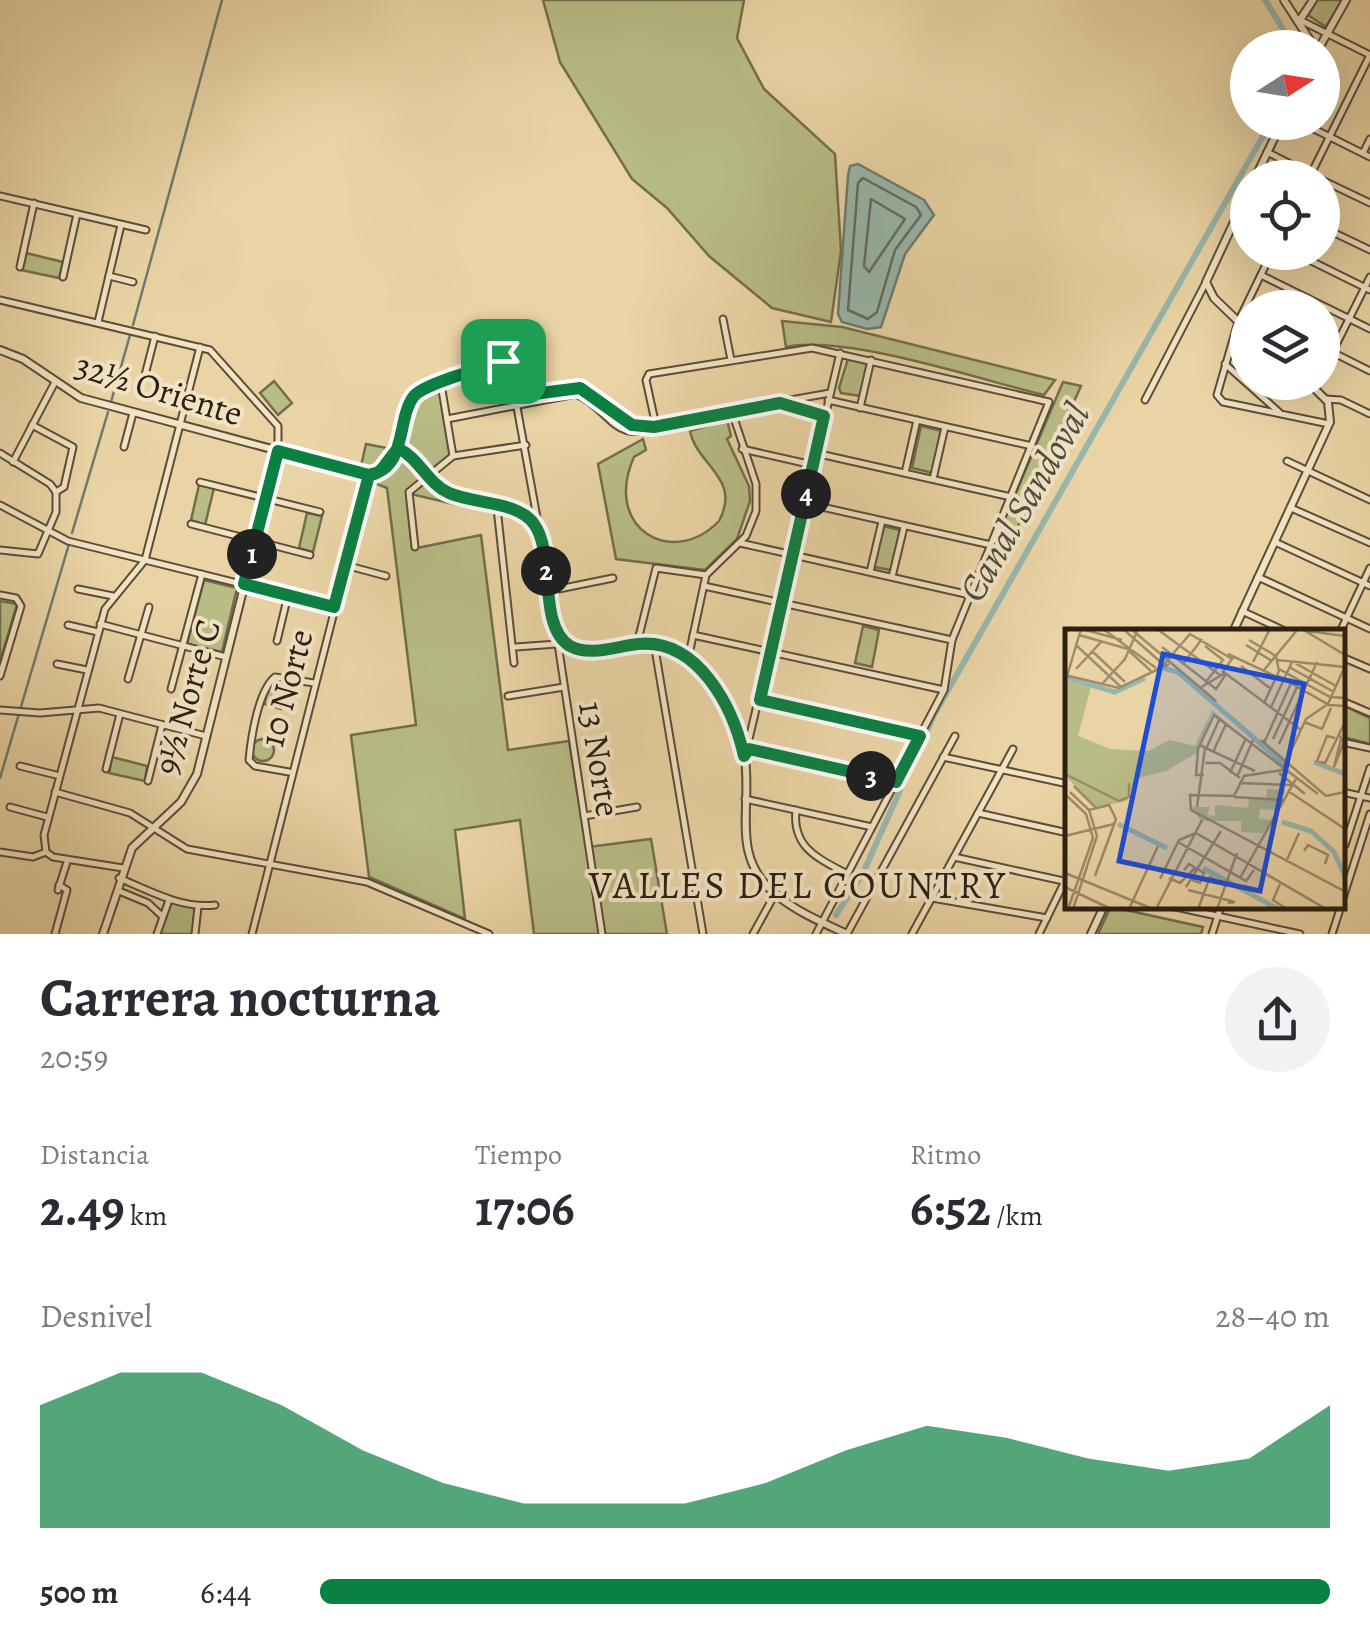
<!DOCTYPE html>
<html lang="es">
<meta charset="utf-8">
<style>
:root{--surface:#fff;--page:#f2f2f3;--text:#2b2b33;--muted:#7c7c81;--accent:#0b8043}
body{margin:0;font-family:Alegreya,serif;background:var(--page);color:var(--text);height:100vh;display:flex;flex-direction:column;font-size:38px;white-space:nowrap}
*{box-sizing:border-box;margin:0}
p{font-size:32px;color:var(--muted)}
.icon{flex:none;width:55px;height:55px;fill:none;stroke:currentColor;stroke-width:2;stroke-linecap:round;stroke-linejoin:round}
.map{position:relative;height:934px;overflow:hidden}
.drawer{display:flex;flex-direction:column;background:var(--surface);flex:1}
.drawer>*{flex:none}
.needle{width:65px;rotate:78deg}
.fabs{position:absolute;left:1230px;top:30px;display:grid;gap:20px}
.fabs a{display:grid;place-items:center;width:110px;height:110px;border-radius:50%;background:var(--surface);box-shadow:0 10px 40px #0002;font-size:50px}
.pin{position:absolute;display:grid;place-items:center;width:85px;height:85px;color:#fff;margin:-42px;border-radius:20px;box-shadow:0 5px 15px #0006}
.km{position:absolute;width:50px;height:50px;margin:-25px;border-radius:50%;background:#222;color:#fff;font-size:28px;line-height:50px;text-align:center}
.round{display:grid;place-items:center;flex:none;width:105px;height:105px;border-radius:52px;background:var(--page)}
.summary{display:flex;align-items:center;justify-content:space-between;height:170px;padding:0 40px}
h1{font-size:55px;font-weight:600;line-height:75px}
.figures{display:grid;grid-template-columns:repeat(3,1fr);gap:15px;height:170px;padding:10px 40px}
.figures div{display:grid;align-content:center}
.figures b{font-size:50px;font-weight:600}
.figures small{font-size:28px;font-weight:400}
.figures p{font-size:28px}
.chart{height:280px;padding:20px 40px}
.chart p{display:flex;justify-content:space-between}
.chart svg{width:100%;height:180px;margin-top:10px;fill:var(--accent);opacity:.7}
ul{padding:0 40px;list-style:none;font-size:32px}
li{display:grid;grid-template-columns:160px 120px 1fr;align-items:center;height:75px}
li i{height:25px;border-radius:12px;background:var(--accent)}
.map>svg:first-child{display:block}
.green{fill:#b8bc85;stroke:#726e4c;stroke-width:2.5}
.water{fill:#98b7ac;stroke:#6d7b6e;stroke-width:2.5}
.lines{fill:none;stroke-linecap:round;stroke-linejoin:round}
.shore{stroke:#626c5f;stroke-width:2.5}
.stream{stroke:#6d7b6e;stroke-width:2.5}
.canal{stroke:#98b7ac;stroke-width:6}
.minor-casing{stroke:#5c4d37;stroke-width:9}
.tertiary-casing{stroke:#5c4d37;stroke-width:10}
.minor{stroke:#f1e3c4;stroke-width:5}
.tertiary{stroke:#f1e3c4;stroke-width:6}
.route-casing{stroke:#fff;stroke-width:20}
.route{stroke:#0b8043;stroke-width:12}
.labels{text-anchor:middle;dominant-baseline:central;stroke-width:8;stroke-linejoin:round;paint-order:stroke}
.street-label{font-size:35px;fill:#2d2012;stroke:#f1e3c4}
.water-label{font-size:38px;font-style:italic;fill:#4d4d40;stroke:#f1e3c4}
.neighbourhood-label{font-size:38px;letter-spacing:2.5px;fill:#2d2012;stroke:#f1e3c4}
.inset-river{fill:none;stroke:#98b7ac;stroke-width:5}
.inset-road{fill:none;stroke:#9e8c6a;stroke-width:2.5}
.view{fill:#1d4ed8;fill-opacity:0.15;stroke:#1d4ed8;stroke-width:5}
.inset-edge{fill:none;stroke:#2d2012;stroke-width:5}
</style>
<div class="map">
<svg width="1370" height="934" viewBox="0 0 1370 934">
<rect width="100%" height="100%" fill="#ead4a5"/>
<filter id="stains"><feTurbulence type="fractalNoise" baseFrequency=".002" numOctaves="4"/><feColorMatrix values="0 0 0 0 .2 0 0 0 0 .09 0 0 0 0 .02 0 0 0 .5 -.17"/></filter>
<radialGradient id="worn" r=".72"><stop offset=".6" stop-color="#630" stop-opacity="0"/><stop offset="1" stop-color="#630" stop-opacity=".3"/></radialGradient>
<g class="green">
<polygon points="543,0 744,0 737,38 764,89 835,154 841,251 831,322 772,308 709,256 667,208 632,179 560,62"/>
<polygon points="1317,0 1342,0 1326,27 1308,15"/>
<polygon points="26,253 63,262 59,278 21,270"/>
<path d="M 782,321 L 842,327 L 1055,380 L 1044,395 C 981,380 845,334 786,347 Z"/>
<polygon points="849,356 868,362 861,396 841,393 839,388"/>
<polygon points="274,381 292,403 278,415 260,393"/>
<polygon points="1063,382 1081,386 1012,540 994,544"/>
<polygon points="439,386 451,456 429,473 401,447 414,399"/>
<path d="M 727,420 L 731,436 L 727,439 L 749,486 L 750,501 L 737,539 L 705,570 L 616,559 L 598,464 L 643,439 L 646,450 L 634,457 C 602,529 673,569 719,521 C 742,478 697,466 690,431 Z"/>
<polygon points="921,426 942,431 933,473 912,468"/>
<polygon points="366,444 402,451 431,485 462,506 407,493 412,549 481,535 508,750 569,741 600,934 534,934 520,820 455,830 465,919 369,877 351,735 416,725 387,488 374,483 375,470 361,466"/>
<polygon points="199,485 214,488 205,525 191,520"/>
<polygon points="307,513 322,516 313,552 299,548"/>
<polygon points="883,526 900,530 891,570 874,567"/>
<polygon points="204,580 237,588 222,652 187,644"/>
<polygon points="0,601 17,604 0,662"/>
<polygon points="863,626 879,630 872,667 855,663"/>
<polygon points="280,680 288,682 281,709 264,704 269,684"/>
<polygon points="1343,705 1370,718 1370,744 1343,737"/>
<circle cx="263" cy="750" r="11"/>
<polygon points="112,757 147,766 145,781 109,773"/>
<polygon points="651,839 667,934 603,934 588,847"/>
<polygon points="169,900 196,905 200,911 195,934 157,934"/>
<polygon points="1111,906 1112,907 1203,927 1201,934 1098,934"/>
</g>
<polygon class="water" points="858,164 924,200 934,215 905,254 881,327 867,329 842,322 838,314 848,176 850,166"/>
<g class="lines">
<g class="shore">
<polygon points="863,178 916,207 921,215 895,250 877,312 868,319 848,310 858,183"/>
<polygon points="871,199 905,219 869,272 864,266"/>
</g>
<g class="stream">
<polyline points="133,325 222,0"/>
<polyline points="111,402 130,335"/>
<polyline points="72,533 108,412"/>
<polyline points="0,778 69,544"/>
</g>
<g class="canal">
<polyline points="1265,0 1295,48"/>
<polyline points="836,915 862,875 934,715 1271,122"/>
</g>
<g class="minor-casing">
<g id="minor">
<polyline points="1300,20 1370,55"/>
<polyline points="1300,122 1370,157"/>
<polyline points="1267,152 1318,178"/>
<polyline points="1363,153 1370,139"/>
<polyline points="1309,178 1370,55"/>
<polyline points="1322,180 1370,203"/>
<polyline points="0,196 146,230"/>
<polyline points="1322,227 1370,250"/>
<polyline points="1272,252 1238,322 1217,395 1223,402 1329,424"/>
<polyline points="1293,252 1370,290"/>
<polyline points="20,267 34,203"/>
<polyline points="1261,275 1370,329"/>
<polyline points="109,276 133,282"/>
<polyline points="63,277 77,214"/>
<polyline points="0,300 210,350 278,426 278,451"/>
<polyline points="723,319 731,360"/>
<polyline points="98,322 121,225"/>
<polyline points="1322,347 1370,371"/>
<polyline points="1225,364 1279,412"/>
<polyline points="1322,373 1370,277"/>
<polyline points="145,375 155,336"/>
<polyline points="518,396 578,388 625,423 654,427"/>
<polyline points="1326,399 1341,400 1370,414"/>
<polyline points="828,400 1032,446"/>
<polyline points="1145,400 1206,282"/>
<polyline points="782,404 824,416"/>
<polyline points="860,408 871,360"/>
<path d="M 447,419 L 576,394 C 611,409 615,449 660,423 L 830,393"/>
<polyline points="32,425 73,447 64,487 56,492"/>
<polyline points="656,426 646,380 649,374 812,348 1049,402 952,640 944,690 816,934"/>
<polyline points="124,447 133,413"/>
<polyline points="398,448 416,394 503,361 509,363 540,534"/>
<polyline points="742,449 813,465"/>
<polyline points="0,453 50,484 56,492"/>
<polyline points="815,453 1011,497"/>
<polyline points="453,456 526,445"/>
<polyline points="1287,461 1370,500"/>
<polyline points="13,462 54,384"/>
<polyline points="905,473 917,420"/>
<polyline points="933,479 945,427"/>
<polyline points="200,482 320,512"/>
<polyline points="804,503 991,545"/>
<polyline points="0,505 68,541 334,607"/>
<polyline points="497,508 514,663"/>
<polyline points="1291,508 1370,543"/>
<polyline points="191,524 310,555"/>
<polyline points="1275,542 1370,586"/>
<polyline points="740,543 970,595"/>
<polyline points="415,547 409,492 453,456 441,384"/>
<polyline points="0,550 38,554 56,512 56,492"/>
<polyline points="345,565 386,576"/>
<polyline points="870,572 882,521"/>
<polyline points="892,577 904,527"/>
<polyline points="1258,577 1370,629"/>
<polyline points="704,586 952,640"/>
<polyline points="78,589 113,596"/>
<polyline points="549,591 613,578"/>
<polyline points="0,595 16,598 21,606 0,676"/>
<polyline points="1242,611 1287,632"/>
<polyline points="100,624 226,657"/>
<polyline points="68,625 98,632"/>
<polyline points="1340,632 1370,568"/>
<polyline points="693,635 944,690"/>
<polyline points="277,641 288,595"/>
<polyline points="654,643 703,934"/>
<polyline points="558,644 602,934"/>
<polyline points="637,644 656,568 706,575"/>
<polyline points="516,647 557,644"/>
<polyline points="1342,657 1370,669"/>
<polyline points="688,659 706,575 746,536 756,511 756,484 732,412"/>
<polyline points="57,664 87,670"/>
<polyline points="128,679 149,607"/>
<polyline points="171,689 202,574"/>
<polyline points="508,696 564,687"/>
<polyline points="760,701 918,735"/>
<polyline points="1342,701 1370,713"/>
<polyline points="0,710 40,713 99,708 206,736"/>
<polyline points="1342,742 1370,748"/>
<polyline points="749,749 896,781"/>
<polyline points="745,756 840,353"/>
<polyline points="943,757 1068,784"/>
<polyline points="20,766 56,775"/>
<polyline points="106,769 120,714"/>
<path d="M 289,772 L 255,766 L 249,760 C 251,738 258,691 275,677 L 314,683"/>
<polyline points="148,781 162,725"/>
<polyline points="55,792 130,813 187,849 367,882 489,934"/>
<polyline points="1342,792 1370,798"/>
<polyline points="745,799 872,827"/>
<polyline points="10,807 47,817"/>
<path d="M 796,810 C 792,848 818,858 847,874"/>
<polyline points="978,813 1068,833"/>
<polyline points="584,816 637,807"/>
<polyline points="1345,845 1370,768"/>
<polyline points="0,852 33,857 46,852"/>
<polyline points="954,857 1068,882"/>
<polyline points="123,868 53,857 46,852 44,835 105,609 145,560 200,347"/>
<path d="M 119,878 C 150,891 182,909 215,905"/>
<polyline points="58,890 67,862"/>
<polyline points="119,891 148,903 162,916"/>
<polyline points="932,898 1047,918"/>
<polyline points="1342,901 1370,814"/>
<polyline points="1171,906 1300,934"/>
<polyline points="55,934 67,890 59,885"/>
<polyline points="157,934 169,900"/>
<polyline points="195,934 198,907"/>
<polyline points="252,934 369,475"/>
<polyline points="753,934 775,894"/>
<polyline points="847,934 955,736"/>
<polyline points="912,934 1013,749"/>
<polyline points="1039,934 1064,883"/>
<polyline points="1212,934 1221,906"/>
<polyline points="1332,934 1341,906"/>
</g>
</g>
<g class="tertiary-casing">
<g id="tertiary">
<polyline points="1284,0 1315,48"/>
<polyline points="1300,20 1313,0"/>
<polyline points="1319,48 1346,0"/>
<polyline points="1255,178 1282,122"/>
<polyline points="1248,192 1206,282 1214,298 1248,331"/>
<path d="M 0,350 L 23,359 L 81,398 L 369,475 L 380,472 L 398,448 L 411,455 L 440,488 L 532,520 L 541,537 L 559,635 C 594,678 651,605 714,686 C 733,710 745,741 746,771 C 749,817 734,858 774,893 C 795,911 823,923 847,934"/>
<polyline points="1233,632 1330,422 1328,402 1308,382"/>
<polyline points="103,934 132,848 181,802 197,774 278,451"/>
<polyline points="1091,934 1104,906"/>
</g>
</g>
<use href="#minor" class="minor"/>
<use href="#tertiary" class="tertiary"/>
</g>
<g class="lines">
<g class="route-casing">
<path id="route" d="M 503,361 C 484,368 425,383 414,396 C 396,419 408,468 369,475 L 334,607 L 244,584 L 278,451 L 369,475 C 375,475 378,473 382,469 L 398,448 C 420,459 427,483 449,493 C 474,504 518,501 534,524 C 556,554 537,626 570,646 C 590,657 617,646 638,644 C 698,638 733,707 744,756 L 749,749 L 896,782 L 920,736 L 760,700 L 824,416 L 780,403 L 654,427 L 632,425 L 580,388 L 518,396 L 511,365 L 503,361"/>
</g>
<use href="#route" class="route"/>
</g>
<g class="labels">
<g class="street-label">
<text transform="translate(159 389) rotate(17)">32½ Oriente</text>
<text transform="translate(286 688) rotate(-75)">10 Norte</text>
<text transform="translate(187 697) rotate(-74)">9½ Norte C</text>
<text transform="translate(600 759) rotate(81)">13 Norte</text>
</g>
<g class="water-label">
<text transform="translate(1024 502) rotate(-60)">Canal Sandoval</text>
</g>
<g class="neighbourhood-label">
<text x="798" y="885">VALLES DEL COUNTRY</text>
</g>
</g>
<g transform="translate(1065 629)">
<rect width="280" height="280" fill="#ead4a5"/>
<path d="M 2,52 L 26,58 L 13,107 L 46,120 L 84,122 L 104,111 L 130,117 L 147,81 L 168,99 L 147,85 L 136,113 L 140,117 L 134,115 L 132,124 L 101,142 L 70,150 L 62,172 L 32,178 L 0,147 ZM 202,160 L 221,161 L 213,181 L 195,180 L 194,190 L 208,191 L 198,204 L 176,203 L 176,192 L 136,192 L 126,178 L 145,178 L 142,186 L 150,187 L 150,176 L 183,179 L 184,170 L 201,170 Z" fill="#b8bc85"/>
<path class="inset-river" d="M 98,39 L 113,43 L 219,135M 2,49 L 50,63 L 80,49M 249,133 L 280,145M 217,193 L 246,202 L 269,223 L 280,247M 53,195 L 102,219M 138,239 L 213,280"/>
<path class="inset-road" d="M 17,0 L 57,11M 38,0 L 91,39M 58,0 L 99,36M 66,0 L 151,72M 92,0 L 155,46M 237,0 L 280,26M 242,2 L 280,7M 14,6 L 63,20M 184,11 L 211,27M 11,16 L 56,58M 181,16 L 207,32M 140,17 L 158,31 L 140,54M 97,18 L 151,60 L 161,45M 63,21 L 86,42M 27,22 L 60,53M 163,25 L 214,49M 212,31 L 280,38M 188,33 L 205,0M 230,34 L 271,57M 99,35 L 125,5 L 167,30 L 157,44M 118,35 L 137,10M 176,37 L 206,60M 224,38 L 269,63M 11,40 L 36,13M 214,40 L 265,68 L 280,69M 199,41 L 233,0M 0,46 L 54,59 L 104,35M 212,46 L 264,76 L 280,77M 0,54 L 16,0M 37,55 L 60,30 L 73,0M 135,59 L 160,44 L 236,101M 199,74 L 214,42 L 211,27M 206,78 L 227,33M 239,93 L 257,100 L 266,79M 274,106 L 279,113 L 269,138 L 276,110M 270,109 L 262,107 L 252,132 L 260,134 L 280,93M 208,110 L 232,58M 196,111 L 261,167 L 280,163M 199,114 L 226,54M 214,115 L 252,33M 134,116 L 190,142M 141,120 L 154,91M 148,123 L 161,95M 140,134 L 155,134 L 175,149M 165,144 L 181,109M 214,144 L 240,165M 0,145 L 54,172 L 64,168 L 64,154M 139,146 L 131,146 L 133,120 L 149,86 L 253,165M 172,148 L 188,111M 174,154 L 226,156M 9,157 L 31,179M 223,162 L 280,200M 5,163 L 24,181 L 32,207 L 8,280M 2,167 L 21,185 L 28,209 L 3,280M 169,167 L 125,166 L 126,181 L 279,262M 169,167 L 179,147 L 217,141 L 241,90 L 263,75 L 280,37M 169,168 L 219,171M 132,178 L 140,119M 24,181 L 44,176 L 51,190 L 30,247M 131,204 L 261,280M 0,207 L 49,195M 113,213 L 181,252 L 189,241M 239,222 L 243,216 L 263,226 L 260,235M 221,233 L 234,204M 119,241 L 124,235 L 139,244 L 135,254 L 127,251M 0,244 L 88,280M 104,249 L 115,254 L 130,239M 175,249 L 232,148M 95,250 L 114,211 L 131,204M 215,255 L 208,271 L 222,280M 0,258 L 46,280M 121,258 L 156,202M 123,261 L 170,273 L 163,274M 64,280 L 93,217M 91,280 L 137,191M 133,280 L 145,248 L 161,256M 152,280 L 172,224"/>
<path class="view" d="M 98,25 L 239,55 L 195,262 L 54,232 Z"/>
<rect width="280" height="280" class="inset-edge"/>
</g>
<rect width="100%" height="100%" filter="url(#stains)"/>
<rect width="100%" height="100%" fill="url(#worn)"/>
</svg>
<div class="fabs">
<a><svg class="needle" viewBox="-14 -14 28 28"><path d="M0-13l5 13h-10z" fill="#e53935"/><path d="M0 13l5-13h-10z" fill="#7c7c81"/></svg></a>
<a><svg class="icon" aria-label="locate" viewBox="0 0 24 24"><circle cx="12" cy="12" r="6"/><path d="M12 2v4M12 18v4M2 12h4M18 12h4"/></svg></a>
<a><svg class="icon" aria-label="layers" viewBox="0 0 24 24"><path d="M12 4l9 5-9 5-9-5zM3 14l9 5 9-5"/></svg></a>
</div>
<div class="pin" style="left:503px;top:361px;background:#1e9e55"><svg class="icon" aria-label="arrive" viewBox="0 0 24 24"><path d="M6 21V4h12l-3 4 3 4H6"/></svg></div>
<b class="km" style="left:252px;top:554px">1</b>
<b class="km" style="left:546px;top:571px">2</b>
<b class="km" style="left:871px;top:776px">3</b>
<b class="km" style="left:806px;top:494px">4</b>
</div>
<section class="drawer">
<div class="summary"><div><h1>Carrera nocturna</h1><p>20:59</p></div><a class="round"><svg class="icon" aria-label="share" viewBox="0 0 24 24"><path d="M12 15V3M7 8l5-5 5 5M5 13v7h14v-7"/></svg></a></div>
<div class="figures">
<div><p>Distancia</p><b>2.49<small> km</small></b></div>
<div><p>Tiempo</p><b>17:06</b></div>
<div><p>Ritmo</p><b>6:52<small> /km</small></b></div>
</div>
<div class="chart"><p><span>Desnivel</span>28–40 m</p>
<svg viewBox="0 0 160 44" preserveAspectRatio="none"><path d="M0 44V14L10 6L20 6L30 14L40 25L50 33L60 38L70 38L80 38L90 33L100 25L110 19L120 22L130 27L140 30L150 27L160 14V44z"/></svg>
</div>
<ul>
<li><b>500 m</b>6:44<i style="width:100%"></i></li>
</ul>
</section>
